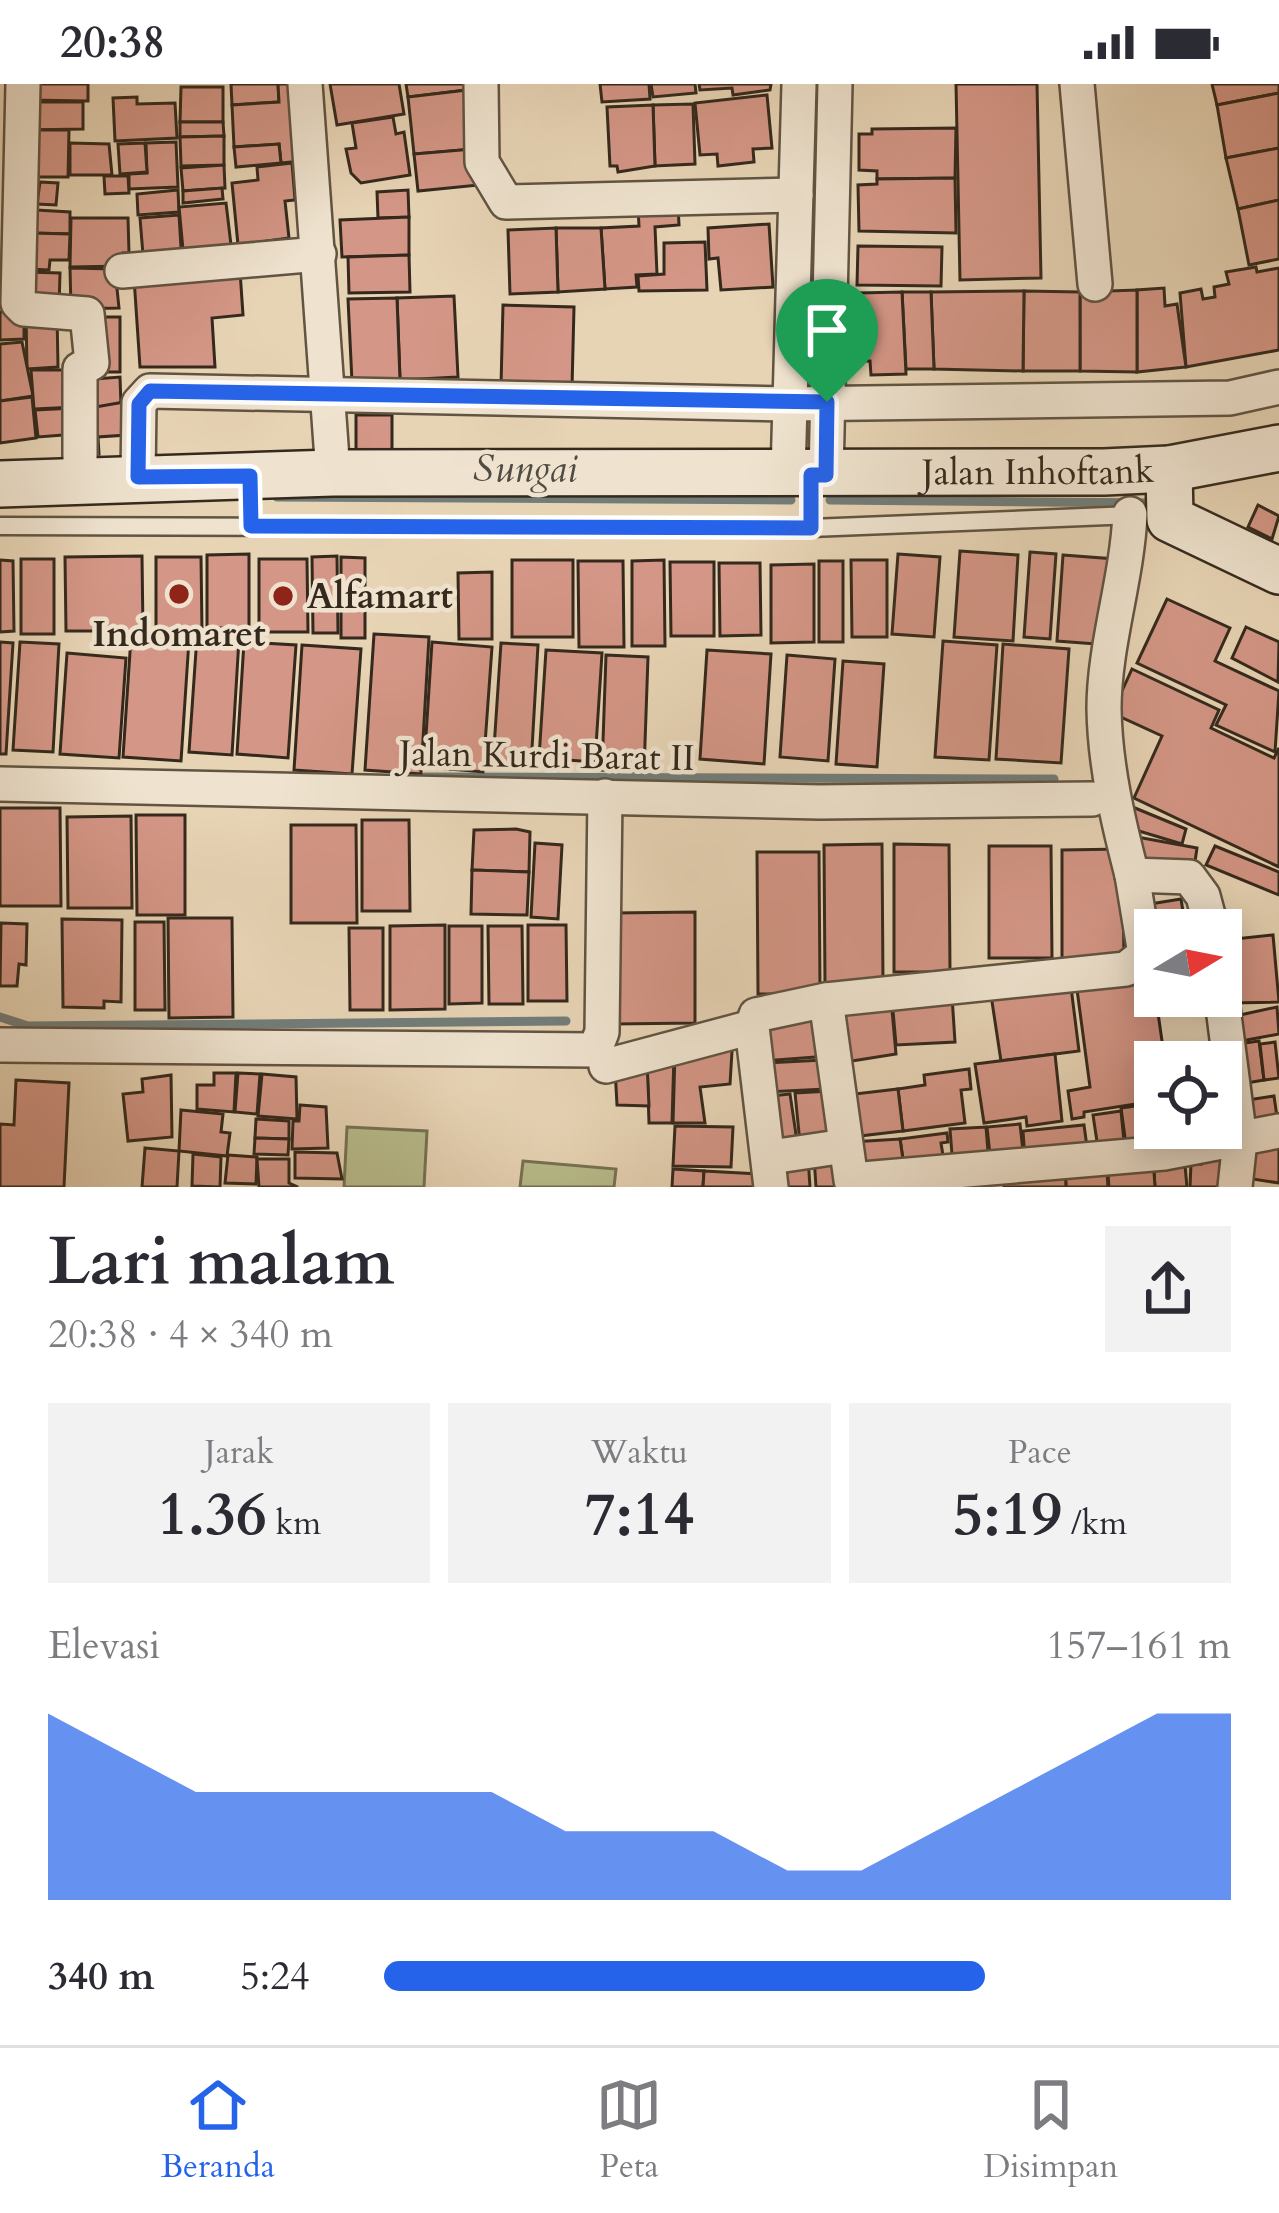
<!DOCTYPE html>
<html lang="id">
<meta charset="utf-8">
<style>
:root{--surface:#fff;--page:#f2f2f3;--text:#2b2b33;--muted:#7c7c81;--line:#e1e1e2;--accent:#2563eb}
body{margin:0;font-family:Cardo,serif;background:var(--page);color:var(--text);height:100vh;display:flex;flex-direction:column;font-size:45px;white-space:nowrap}
*{box-sizing:border-box;margin:0}
p{font-size:39px;color:var(--muted)}
.icon{flex:none;width:66px;height:66px;fill:none;stroke:currentColor;stroke-width:2;stroke-linecap:round;stroke-linejoin:round}
.map{position:relative;height:1103px;overflow:hidden}
.panel{display:flex;flex-direction:column;background:var(--surface);flex:1}
.panel>*{flex:none}
.needle{width:78px;rotate:80deg}
.buttons{position:absolute;left:1134px;top:825px;display:grid;gap:24px}
.buttons a{display:grid;place-items:center;width:108px;height:108px;border-radius:0px;background:var(--surface);box-shadow:0 6px 30px #0003;font-size:60px}
.pin{position:absolute;display:grid;place-items:center;width:102px;height:102px;color:#fff;margin:-123px -51px;border-radius:50% 50% 50% 0;rotate:-45deg;box-shadow:0 0 12px #0007}
.pin .icon{rotate:45deg}
.round{display:grid;place-items:center;flex:none;width:126px;height:126px;border-radius:0px;background:var(--page)}
.summary{display:flex;align-items:center;justify-content:space-between;height:204px;padding:0 48px}
h1{font-size:66px;font-weight:700;line-height:90px}
.stats{display:grid;grid-template-columns:repeat(3,1fr);gap:18px;height:204px;padding:12px 48px}
.stats div{display:grid;align-content:center;border-radius:0px;background:var(--page);text-align:center}
.stats b{font-size:60px;font-weight:700}
.stats small{font-size:33px;font-weight:400}
.stats p{font-size:33px}
.chart{height:336px;padding:24px 48px}
.chart p{display:flex;justify-content:space-between}
.chart svg{width:100%;height:216px;margin-top:12px;fill:var(--accent);opacity:.7}
ul{padding:0 48px;list-style:none;font-size:39px}
li{display:grid;grid-template-columns:192px 144px 1fr;align-items:center;height:90px}
li i{height:30px;border-radius:15px;background:var(--accent)}
.status{display:flex;justify-content:space-between;align-items:center;height:84px;padding:0 60px;background:var(--surface);direction:ltr}
.status svg{height:33px;fill:currentColor}
.dock{display:flex;justify-content:space-around;align-items:center;height:168px;border-top:3px solid var(--line);background:var(--surface);font-size:33px;color:var(--muted)}
.dock a{display:grid;justify-items:center;gap:6px}
.dock .selected{color:var(--accent)}
.map>svg:first-child{display:block}
.green{fill:#b8bc8b;stroke:#767254;stroke-width:3}
.lines{fill:none;stroke-linecap:round;stroke-linejoin:round}
.stream{stroke:#727d7a;stroke-width:9}
.building{fill:#d49686;stroke:#34291c;stroke-width:3}
.lane-casing{stroke:#615442;stroke-width:21}
.street-casing{stroke:#615442;stroke-width:38}
.secondary-casing{stroke:#34291c;stroke-width:50}
.lane{stroke:#efe3cf;stroke-width:16}
.street{stroke:#efe3cf;stroke-width:33}
.secondary{stroke:#efe3cf;stroke-width:45}
.route-casing{stroke:#fff;stroke-width:24}
.route{stroke:#2563eb;stroke-width:15}
.poi-dot{fill:#8f2418;stroke:#efe3cf;stroke-width:4.5}
.labels{text-anchor:middle;dominant-baseline:central;stroke-width:9;stroke-linejoin:round;paint-order:stroke}
.street-label{font-size:36px;fill:#34291c;stroke:#efe3cf}
.poi-label{font-size:36px;font-weight:bold;fill:#34291c;stroke:#efe3cf;text-anchor:start}
.water-label{font-size:39px;font-style:italic;fill:#4e4c43;stroke:#efe3cf}
</style>
<div class="status"><b>20:38</b><svg viewBox="0 0 49 12"><path d="M0 12V9h3v3zM5 12V6h3v6zM10 12V3h3v9zM15 12V0h3v12zM26 1h20v11H26zM47 4h2v5h-2z"/></svg></div>
<div class="map">
<svg width="1279" height="1103" viewBox="0 0 1279 1103">
<rect width="100%" height="100%" fill="#e7d4b5"/>
<filter id="stains"><feTurbulence type="fractalNoise" baseFrequency=".00167" numOctaves="4"/><feColorMatrix values="0 0 0 0 .2 0 0 0 0 .09 0 0 0 0 .02 0 0 0 .5 -.17"/></filter>
<radialGradient id="worn" r=".72"><stop offset=".6" stop-color="#630" stop-opacity="0"/><stop offset="1" stop-color="#630" stop-opacity=".3"/></radialGradient>
<g class="green">
<polygon points="347,1043 427,1047 424,1103 344,1103"/>
<polygon points="523,1077 616,1085 614,1103 520,1103"/>
</g>
<g class="lines">
<g class="stream">
<polyline points="277,413 791,416"/>
<polyline points="830,416 1155,419"/>
<polyline points="425,693 1054,695"/>
<polyline points="0,933 28,942 566,937"/>
</g>
</g>
<g class="building">
<polygon points="27,0 88,0 88,17 27,16"/>
<polygon points="231,0 278,0 279,18 232,21"/>
<polygon points="278,0 294,0 302,77 281,79 279,60 234,63 232,21 279,18"/>
<polygon points="330,0 399,0 404,30 337,41"/>
<polygon points="406,0 466,0 467,6 408,13"/>
<polygon points="600,0 649,0 650,15 602,18"/>
<polygon points="651,0 695,0 696,9 653,13"/>
<polygon points="699,0 771,0 770,6 733,11 732,4 700,6"/>
<polygon points="956,0 1037,0 1041,194 960,196"/>
<polygon points="1212,0 1279,0 1279,9 1217,21"/>
<polygon points="181,3 223,3 223,38 180,38"/>
<polygon points="467,6 473,65 414,70 408,13"/>
<polygon points="1279,9 1279,64 1226,74 1217,21"/>
<polygon points="767,11 772,64 753,65 754,78 718,82 717,70 700,71 695,19"/>
<polygon points="137,13 137,20 175,19 177,54 115,57 113,14"/>
<polygon points="27,18 83,18 83,45 26,46"/>
<polygon points="693,20 695,80 655,82 653,21"/>
<polygon points="653,21 655,82 618,88 617,82 610,82 607,23"/>
<polygon points="393,33 396,50 404,48 410,91 361,99 351,89 346,65 356,64 352,39"/>
<polygon points="180,38 223,38 224,52 180,53"/>
<polygon points="956,44 955,94 877,95 877,87 859,86 859,50 872,50 872,45"/>
<polygon points="26,46 69,46 68,93 29,93"/>
<polygon points="224,52 224,81 181,82 180,53"/>
<polygon points="176,58 178,103 129,105 129,90 147,89 146,59"/>
<polygon points="70,59 109,60 112,91 70,91"/>
<polygon points="145,59 147,88 120,90 118,60"/>
<polygon points="279,60 281,79 236,83 234,63"/>
<polygon points="1279,64 1279,116 1238,125 1226,74"/>
<polygon points="473,65 479,101 418,107 414,70"/>
<polygon points="292,79 295,116 285,117 289,154 238,161 232,99 258,96 257,83"/>
<polygon points="224,81 225,104 183,107 181,84"/>
<polygon points="104,92 128,92 129,109 105,110"/>
<polygon points="955,94 956,149 859,147 858,101 877,100 877,95"/>
<polygon points="40,98 58,99 56,121 37,120"/>
<polygon points="222,104 223,115 183,119 183,107"/>
<polygon points="178,106 179,128 138,131 137,110"/>
<polygon points="408,106 409,133 378,134 377,108"/>
<polygon points="1279,116 1279,175 1249,181 1238,125"/>
<polygon points="226,119 231,161 183,166 179,123"/>
<polygon points="678,122 679,141 655,143 657,190 636,191 637,203 605,205 601,144 639,142 638,124"/>
<polygon points="36,126 70,128 70,150 35,149"/>
<polygon points="179,131 182,179 144,183 140,134"/>
<polygon points="409,133 409,171 342,173 340,136"/>
<polygon points="71,134 128,134 129,169 123,169 123,182 70,183"/>
<polygon points="769,140 773,203 721,206 718,174 709,175 708,144"/>
<polygon points="556,144 601,144 605,205 558,208"/>
<polygon points="556,144 558,208 510,210 508,146"/>
<polygon points="30,149 70,150 69,176 50,176 49,186 29,185"/>
<polygon points="705,158 707,206 639,207 638,192 664,190 664,159"/>
<polygon points="858,162 942,163 941,202 857,201"/>
<polygon points="409,171 410,208 349,209 348,173"/>
<polygon points="1256,183 1257,188 1279,184 1279,266 1186,283 1180,209 1201,205 1203,215 1215,213 1214,203 1229,200 1226,188"/>
<polygon points="70,184 115,185 119,224 71,225"/>
<polygon points="240,187 243,231 212,234 215,283 140,283 134,194"/>
<polygon points="25,188 60,189 59,223 24,223"/>
<polygon points="1164,204 1165,222 1177,220 1186,283 1137,288 1137,206"/>
<polygon points="1137,206 1137,288 1080,287 1080,208"/>
<polygon points="1024,207 1080,208 1080,287 1023,287"/>
<polygon points="1024,207 1023,287 934,285 931,208"/>
<polygon points="902,208 931,208 934,285 906,285"/>
<polygon points="902,208 906,290 871,291 870,277 861,277 858,209"/>
<polygon points="454,212 458,293 400,296 397,214"/>
<polygon points="397,214 400,296 352,298 348,215"/>
<polygon points="503,221 574,223 572,304 501,302"/>
<polygon points="0,228 24,228 24,255 0,256"/>
<polygon points="57,230 58,283 27,285 26,231"/>
<polygon points="93,233 120,233 120,288 92,288"/>
<polygon points="22,258 33,312 0,317 0,260"/>
<polygon points="31,286 74,286 77,323 34,325"/>
<polygon points="120,293 121,322 84,325 82,296"/>
<polygon points="32,313 36,354 0,359 0,317"/>
<polygon points="124,318 127,351 98,353 99,370 85,371 84,325"/>
<polygon points="74,324 76,350 38,353 35,326"/>
<rect x="356" y="331" width="36" height="43"/>
<polygon points="1258,421 1279,432 1272,455 1248,443"/>
<polygon points="960,467 1018,471 1013,557 954,553"/>
<polygon points="1030,468 1056,470 1050,555 1024,553"/>
<polygon points="249,470 249,544 207,544 207,471"/>
<polygon points="898,470 940,473 934,553 892,550"/>
<polygon points="1063,471 1115,475 1109,561 1057,557"/>
<polygon points="142,472 143,547 66,547 65,473"/>
<polygon points="337,472 338,549 313,549 312,473"/>
<polygon points="156,473 201,473 202,547 156,546"/>
<polygon points="341,473 365,474 365,554 341,554"/>
<rect x="21" y="475" width="33" height="75"/>
<polygon points="259,475 307,475 308,548 259,548"/>
<polygon points="0,476 13,477 14,547 0,548"/>
<rect x="512" y="476" width="61" height="77"/>
<polygon points="664,476 665,562 632,562 632,477"/>
<polygon points="851,476 887,476 887,553 852,553"/>
<polygon points="578,477 623,477 624,563 579,563"/>
<rect x="819" y="477" width="24" height="81"/>
<polygon points="670,478 714,478 714,552 671,552"/>
<polygon points="719,479 760,479 761,551 720,552"/>
<polygon points="814,480 814,558 771,559 771,481"/>
<polygon points="492,488 492,555 459,555 458,489"/>
<polygon points="1167,515 1230,544 1215,577 1279,607 1275,668 1216,641 1226,621 1137,579"/>
<polygon points="1246,543 1279,558 1278,598 1232,574"/>
<polygon points="374,550 429,553 421,690 365,686"/>
<polygon points="197,552 239,555 232,671 189,668"/>
<polygon points="131,553 189,556 181,677 123,673"/>
<polygon points="943,557 997,561 989,676 935,673"/>
<polygon points="0,558 13,559 6,670 0,670"/>
<polygon points="20,558 59,560 53,668 13,666"/>
<polygon points="244,558 296,561 288,674 237,670"/>
<polygon points="432,558 492,563 483,688 424,683"/>
<polygon points="501,559 538,561 531,682 493,679"/>
<polygon points="1003,560 1069,565 1061,679 996,675"/>
<polygon points="302,561 361,565 352,690 294,686"/>
<polygon points="546,566 602,569 595,678 539,674"/>
<polygon points="707,566 771,570 764,680 700,675"/>
<polygon points="67,569 126,574 119,674 60,670"/>
<polygon points="606,571 648,573 644,688 602,686"/>
<polygon points="787,571 835,575 828,677 780,673"/>
<polygon points="843,577 884,580 877,683 836,680"/>
<polygon points="1132,585 1219,626 1211,644 1274,674 1279,664 1279,783 1134,714 1162,652 1112,629"/>
<polygon points="0,724 60,724 61,822 0,822"/>
<polygon points="1135,724 1186,745 1182,760 1129,744"/>
<polygon points="136,731 185,731 185,831 137,831"/>
<polygon points="131,732 132,824 68,824 67,733"/>
<polygon points="362,736 409,736 410,827 362,827"/>
<polygon points="291,741 356,741 357,839 291,839"/>
<polygon points="516,745 530,748 529,788 472,786 474,746"/>
<polygon points="1137,753 1197,764 1193,791 1133,783"/>
<polygon points="535,759 562,761 558,835 531,833"/>
<polygon points="882,760 883,898 825,899 824,761"/>
<polygon points="894,760 949,761 950,888 894,888"/>
<polygon points="989,762 1051,762 1052,874 989,874"/>
<polygon points="1215,762 1279,788 1279,811 1206,781"/>
<polygon points="1123,765 1124,879 1062,879 1062,766"/>
<polygon points="757,768 819,768 820,910 758,910"/>
<polygon points="472,786 529,788 527,831 471,830"/>
<polygon points="1181,815 1186,846 1155,846 1150,820"/>
<polygon points="695,828 695,939 615,940 614,829"/>
<polygon points="168,834 232,834 233,933 169,934"/>
<polygon points="62,835 122,836 121,918 104,917 104,924 63,923"/>
<polygon points="135,838 164,838 165,926 135,926"/>
<polygon points="1,839 27,840 26,881 19,880 17,902 0,902"/>
<polygon points="445,841 445,925 390,926 390,842"/>
<polygon points="528,841 566,841 567,917 528,917"/>
<polygon points="449,842 482,842 482,919 449,920"/>
<polygon points="488,842 522,842 523,920 489,920"/>
<polygon points="349,844 383,844 383,926 350,926"/>
<polygon points="1273,851 1279,918 1231,919 1225,856"/>
<polygon points="1152,887 1165,978 1155,978 1155,1017 1084,1028 1084,1033 1072,1035 1068,1007 1090,1003 1076,898"/>
<polygon points="1070,895 1079,967 1001,977 991,911"/>
<polygon points="952,912 955,958 896,961 892,915"/>
<polygon points="891,915 896,970 833,980 827,921"/>
<polygon points="824,922 829,972 761,977 757,933"/>
<polygon points="1277,923 1279,950 1236,958 1231,933"/>
<polygon points="733,951 730,1000 700,1003 705,1039 673,1039 675,968"/>
<polygon points="1259,957 1264,996 1235,1001 1231,961"/>
<polygon points="1275,958 1279,994 1264,996 1260,960"/>
<polygon points="674,970 672,1039 649,1039 647,978"/>
<polygon points="1055,970 1062,1037 1027,1042 1026,1033 984,1039 975,980"/>
<polygon points="824,976 826,1005 766,1008 765,979"/>
<polygon points="647,978 649,1022 617,1021 615,984"/>
<polygon points="969,985 971,1005 961,1006 965,1039 903,1047 898,1005 925,1001 924,991"/>
<polygon points="214,989 236,989 234,1028 197,1025 197,1001 214,1001"/>
<polygon points="238,989 260,990 257,1030 235,1028"/>
<polygon points="262,990 296,993 297,1035 258,1032"/>
<polygon points="171,991 172,1053 128,1057 123,1010 143,1008 142,995"/>
<polygon points="16,996 69,999 64,1103 0,1103 0,1040 14,1041"/>
<polygon points="898,1005 903,1047 851,1053 846,1011"/>
<polygon points="831,1007 834,1056 800,1059 795,1009"/>
<polygon points="790,1010 798,1064 775,1069 771,1012"/>
<polygon points="1274,1012 1279,1047 1240,1053 1235,1018"/>
<polygon points="1150,1020 1156,1065 1127,1068 1121,1024"/>
<polygon points="300,1021 326,1023 328,1064 292,1065 293,1037 299,1037"/>
<polygon points="181,1026 223,1030 221,1048 230,1049 227,1072 179,1067"/>
<polygon points="1121,1027 1125,1067 1099,1071 1093,1031"/>
<polygon points="256,1035 289,1037 289,1055 255,1054"/>
<polygon points="1020,1040 1024,1076 991,1080 987,1043"/>
<polygon points="1084,1041 1088,1070 1025,1076 1023,1047"/>
<polygon points="675,1042 733,1043 731,1083 673,1082"/>
<polygon points="986,1043 989,1080 953,1083 950,1045"/>
<polygon points="947,1049 948,1058 941,1059 945,1084 905,1089 900,1055"/>
<polygon points="255,1054 289,1055 288,1071 254,1070"/>
<polygon points="900,1055 905,1089 854,1094 851,1058"/>
<polygon points="1247,1055 1279,1060 1279,1099 1240,1093"/>
<polygon points="145,1064 179,1067 177,1103 142,1103"/>
<polygon points="295,1068 337,1069 342,1095 295,1094"/>
<polygon points="193,1070 221,1073 220,1103 192,1102"/>
<polygon points="228,1071 257,1073 256,1100 225,1099"/>
<polygon points="845,1071 848,1103 816,1103 814,1073"/>
<polygon points="1184,1071 1187,1103 1155,1103 1153,1073"/>
<polygon points="808,1073 810,1103 778,1103 776,1075"/>
<polygon points="1153,1073 1155,1103 1109,1103 1107,1076"/>
<polygon points="257,1075 289,1075 289,1099 298,1103 259,1103"/>
<polygon points="1201,1075 1230,1077 1229,1103 1190,1103 1191,1079 1201,1080"/>
<polygon points="1106,1076 1108,1103 1066,1103 1065,1079"/>
<polygon points="1065,1079 1066,1103 1004,1103 1002,1084"/>
<polygon points="673,1085 704,1087 703,1103 672,1103"/>
<polygon points="704,1087 759,1090 759,1103 703,1103"/>
</g>
<g class="lines">
<g class="lane-casing">
<g id="lane">
<polyline points="811,392 811,444"/>
<polyline points="250,395 251,442"/>
<polyline points="0,442 811,444 1133,431"/>
</g>
</g>
<g class="street-casing">
<g id="street">
<polyline points="23,0 18,219 24,225 87,230 92,279 80,285 80,395"/>
<polyline points="305,0 333,389"/>
<polyline points="481,0 482,78 506,118 796,111"/>
<polyline points="1077,0 1095,200"/>
<polyline points="122,187 319,170"/>
<polyline points="788,390 799,0"/>
<polyline points="826,391 835,0"/>
<polyline points="138,393 139,319 150,307 789,320 1230,314 1279,303"/>
<path d="M 1130,430 C 1127,496 1104,561 1104,625 C 1105,682 1118,737 1132,791 L 1189,793 L 1203,812 L 1212,846"/>
<polyline points="0,700 820,718 1092,715"/>
<polyline points="1221,908 1240,1056 1235,1103"/>
<polyline points="826,916 851,1096 1164,1069 1279,1047"/>
<polyline points="0,961 595,966 602,948 605,712"/>
<polyline points="606,982 752,943"/>
<polyline points="771,1073 845,1062"/>
<polyline points="771,1103 752,943 756,931 826,916 1126,885 1145,870 1132,791"/>
</g>
</g>
<g class="secondary-casing">
<g id="secondary">
<polyline points="1169,385 1170,435 1279,487"/>
<path id="s1" d="M 0,400 L 333,389 L 1104,388 L 1169,385 L 1279,364"/>
</g>
</g>
<use href="#lane" class="lane"/>
<use href="#street" class="street"/>
<use href="#secondary" class="secondary"/>
</g>
<g class="lines">
<g class="route-casing">
<polygon id="route" points="150,307 827,318 826,391 811,391 811,444 251,442 250,392 138,393 139,320"/>
</g>
<use href="#route" class="route"/>
</g>
<g class="poi-dot">
<circle cx="179" cy="510" r="12"/>
<circle cx="283" cy="512" r="12"/>
</g>
<g class="labels">
<g class="street-label">
<text stroke="none"><textPath href="#s1" startOffset="1038">Jalan Inhoftank</textPath></text>
<text transform="translate(547 672) rotate(1)">Jalan Kurdi Barat II</text>
</g>
<g class="poi-label">
<text x="307" y="512">Alfamart</text>
<text x="179" y="550" text-anchor="middle">Indomaret</text>
</g>
<g class="water-label">
<text x="525" y="384">Sungai</text>
</g>
</g>
<rect width="100%" height="100%" filter="url(#stains)"/>
<rect width="100%" height="100%" fill="url(#worn)"/>
</svg>
<div class="buttons">
<a><svg class="needle" viewBox="-14 -14 28 28"><path d="M0-13l5 13h-10z" fill="#e53935"/><path d="M0 13l5-13h-10z" fill="#7c7c81"/></svg></a>
<a><svg class="icon" aria-label="locate" viewBox="0 0 24 24"><circle cx="12" cy="12" r="6"/><path d="M12 2v4M12 18v4M2 12h4M18 12h4"/></svg></a>
</div>
<div class="pin" style="left:827px;top:318px;background:#1e9e55"><svg class="icon" aria-label="arrive" viewBox="0 0 24 24"><path d="M6 21V4h12l-3 4 3 4H6"/></svg></div>
</div>
<section class="panel">
<div class="summary"><div><h1>Lari malam</h1><p>20:38 · 4 × 340 m</p></div><a class="round"><svg class="icon" aria-label="share" viewBox="0 0 24 24"><path d="M12 15V3M7 8l5-5 5 5M5 13v7h14v-7"/></svg></a></div>
<div class="stats">
<div><p>Jarak</p><b>1.36<small> km</small></b></div>
<div><p>Waktu</p><b>7:14</b></div>
<div><p>Pace</p><b>5:19<small> /km</small></b></div>
</div>
<div class="chart"><p><span>Elevasi</span>157–161 m</p>
<svg viewBox="0 0 160 44" preserveAspectRatio="none"><path d="M0 44V6L10 14L20 22L30 22L40 22L50 22L60 22L70 30L80 30L90 30L100 38L110 38L120 30L130 22L140 14L150 6L160 6V44z"/></svg>
</div>
<ul>
<li><b>340 m</b>5:24<i style="width:71%"></i></li>
</ul>
</section>
<nav class="dock">
<a class="selected"><svg class="icon" aria-label="home" viewBox="0 0 24 24"><path d="M3 11l9-7 9 7M6 9v11h12V9"/></svg>Beranda</a>
<a><svg class="icon" aria-label="map" viewBox="0 0 24 24"><path d="M3 6l6-2 6 2 6-2v14l-6 2-6-2-6 2zM9 4v14M15 6v14"/></svg>Peta</a>
<a><svg class="icon" aria-label="saved" viewBox="0 0 24 24"><path d="M7 4h10v16l-5-4-5 4z"/></svg>Disimpan</a>
</nav>
